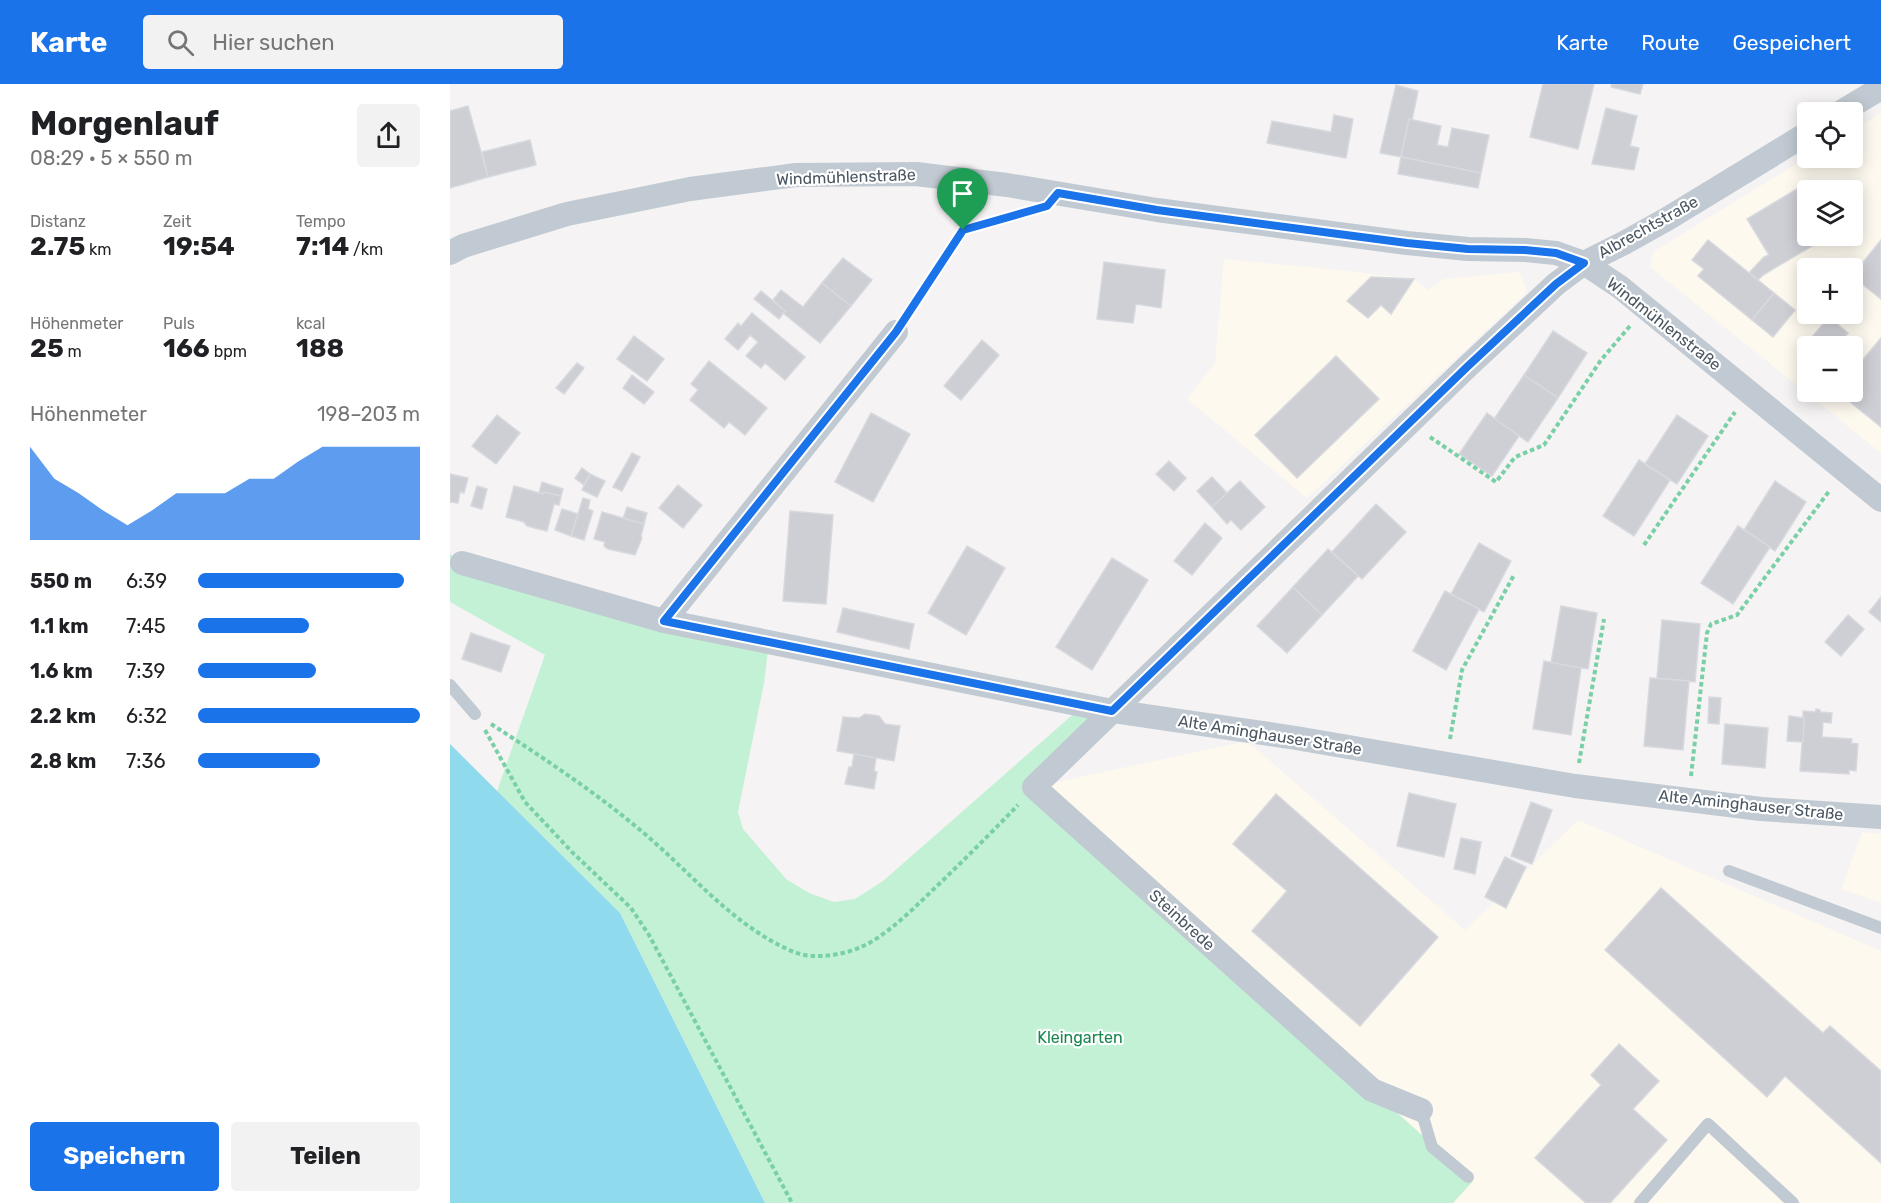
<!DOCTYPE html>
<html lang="de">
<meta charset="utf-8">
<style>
:root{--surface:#fff;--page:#f2f2f2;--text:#202124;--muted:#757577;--accent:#1a73e8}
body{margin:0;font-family:Rubik,sans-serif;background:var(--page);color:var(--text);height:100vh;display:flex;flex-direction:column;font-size:22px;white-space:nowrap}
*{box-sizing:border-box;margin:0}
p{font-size:20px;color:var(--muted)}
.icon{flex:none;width:33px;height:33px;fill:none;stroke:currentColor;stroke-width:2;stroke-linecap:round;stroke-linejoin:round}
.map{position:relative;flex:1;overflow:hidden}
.side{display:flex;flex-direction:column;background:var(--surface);width:450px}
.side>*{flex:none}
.controls{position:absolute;left:1347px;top:18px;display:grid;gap:12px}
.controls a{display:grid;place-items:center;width:66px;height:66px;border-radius:6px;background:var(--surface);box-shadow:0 3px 15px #0003;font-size:30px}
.pin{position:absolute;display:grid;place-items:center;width:51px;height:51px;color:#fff;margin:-62px -26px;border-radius:50% 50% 50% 0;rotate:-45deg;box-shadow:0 0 6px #0007}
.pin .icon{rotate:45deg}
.round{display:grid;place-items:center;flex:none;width:63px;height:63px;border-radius:6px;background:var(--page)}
.head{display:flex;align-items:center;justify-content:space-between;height:102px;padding:0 30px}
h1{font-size:33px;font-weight:700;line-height:45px}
.stats{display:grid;grid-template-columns:repeat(3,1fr);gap:9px;height:102px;padding:6px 30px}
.stats div{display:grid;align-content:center}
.stats b{font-size:26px;font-weight:700}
.stats small{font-size:16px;font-weight:400}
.stats p{font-size:16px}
.chart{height:168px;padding:12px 30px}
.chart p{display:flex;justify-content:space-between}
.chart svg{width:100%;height:108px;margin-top:6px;fill:var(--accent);opacity:.7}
.primary-button{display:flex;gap:12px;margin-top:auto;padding:12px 30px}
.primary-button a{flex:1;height:69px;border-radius:6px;background:var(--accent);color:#fff;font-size:24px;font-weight:700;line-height:69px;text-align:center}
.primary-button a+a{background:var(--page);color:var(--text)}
ul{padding:0 30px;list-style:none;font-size:20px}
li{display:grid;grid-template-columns:96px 72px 1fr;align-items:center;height:45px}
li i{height:15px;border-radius:8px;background:var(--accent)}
header{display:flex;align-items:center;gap:36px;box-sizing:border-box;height:84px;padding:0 30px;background:var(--accent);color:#fff}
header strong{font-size:28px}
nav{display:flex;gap:33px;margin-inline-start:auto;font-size:21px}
.search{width:420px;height:54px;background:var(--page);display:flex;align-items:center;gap:15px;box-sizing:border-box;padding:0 21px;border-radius:6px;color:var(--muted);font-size:22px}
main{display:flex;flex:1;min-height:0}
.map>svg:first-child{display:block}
.commercial{fill:#fdf9ef;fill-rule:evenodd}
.green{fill:#c3f1d5}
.water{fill:#90daee}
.building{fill:#cdcfd5;stroke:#d7d9de;stroke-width:1.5}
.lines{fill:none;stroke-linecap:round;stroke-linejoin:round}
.path{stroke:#7ad0a6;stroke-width:4;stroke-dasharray:4.5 3;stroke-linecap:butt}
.service{stroke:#c1cad2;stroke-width:12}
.minor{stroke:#c1cad2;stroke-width:24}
.route-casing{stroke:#fff;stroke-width:12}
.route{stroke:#1a73e8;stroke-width:8}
.labels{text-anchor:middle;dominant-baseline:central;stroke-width:4.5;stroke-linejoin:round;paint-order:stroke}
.street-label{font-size:16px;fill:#4a5661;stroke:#fff}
.park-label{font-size:16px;fill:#17864f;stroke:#fff}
</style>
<header>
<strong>Karte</strong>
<div class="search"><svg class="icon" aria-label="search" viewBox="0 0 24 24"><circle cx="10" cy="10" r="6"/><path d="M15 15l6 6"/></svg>Hier suchen</div>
<nav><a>Karte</a><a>Route</a><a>Gespeichert</a></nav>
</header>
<main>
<section class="side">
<div class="head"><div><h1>Morgenlauf</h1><p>08:29 · 5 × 550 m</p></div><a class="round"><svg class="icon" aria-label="share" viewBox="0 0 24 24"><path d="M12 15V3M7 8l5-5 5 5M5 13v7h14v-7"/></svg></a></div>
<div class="stats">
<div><p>Distanz</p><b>2.75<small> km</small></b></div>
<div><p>Zeit</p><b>19:54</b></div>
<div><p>Tempo</p><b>7:14<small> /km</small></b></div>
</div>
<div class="stats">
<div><p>Höhenmeter</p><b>25<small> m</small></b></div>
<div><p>Puls</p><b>166<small> bpm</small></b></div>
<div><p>kcal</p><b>188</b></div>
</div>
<div class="chart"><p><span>Höhenmeter</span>198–203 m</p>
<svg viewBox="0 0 160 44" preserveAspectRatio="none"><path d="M0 44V6L10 19L20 25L30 32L40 38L50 32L60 25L70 25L80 25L90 19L100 19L110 12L120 6L130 6L140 6L150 6L160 6V44z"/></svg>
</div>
<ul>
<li><b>550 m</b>6:39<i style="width:93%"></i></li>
<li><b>1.1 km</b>7:45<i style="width:50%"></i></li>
<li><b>1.6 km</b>7:39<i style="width:53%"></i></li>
<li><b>2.2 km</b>6:32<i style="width:100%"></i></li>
<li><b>2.8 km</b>7:36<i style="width:55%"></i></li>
</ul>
<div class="primary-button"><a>Speichern</a><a>Teilen</a></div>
</section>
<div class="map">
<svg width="1431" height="1119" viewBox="0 0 1431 1119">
<rect width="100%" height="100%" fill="#f5f3f3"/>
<g class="commercial">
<path d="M 1431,30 L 1431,369 L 1200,183 L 1203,168 L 1357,73 L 1402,74 L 1403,45 ZM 1358,106 L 1402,106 L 1402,152 L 1358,152 ZM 1358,184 L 1402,184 L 1402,230 L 1358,230 ZM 1358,262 L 1402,262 L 1402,308 L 1358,308 Z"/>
<polygon points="774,175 898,187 964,195 978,206 994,195 1070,188 1077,208 857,414 737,315 765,279"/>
<polygon points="797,657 1015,846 1128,736 1431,867 1431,1119 1003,1119 1023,1097 584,703"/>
<polygon points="1412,748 1431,750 1431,819 1391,805"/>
</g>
<polygon class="green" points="0,470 12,479 319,558 314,599 288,728 293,745 336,795 359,809 384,818 405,815 433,797 644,612 662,627 585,703 1023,1097 1003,1119 315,1119 170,829 47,707 95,571 0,518"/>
<polygon class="water" points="0,660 170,829 315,1119 0,1119"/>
<g class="building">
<polygon points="1093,0 1144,0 1128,65 1080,53"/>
<polygon points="1162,0 1193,0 1190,10 1161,3"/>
<polygon points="946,1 968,7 962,36 959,35 951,73 930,69"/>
<polygon points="18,22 38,93 0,104 0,27"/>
<polygon points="1156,24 1187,32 1180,62 1189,64 1184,86 1142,80"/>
<polygon points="884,31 903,35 896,74 817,59 822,37 881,48"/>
<polygon points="959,35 991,42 987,61 998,63 1002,44 1039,51 1031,89 951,73"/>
<polygon points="80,56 86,81 38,93 32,68"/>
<polygon points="951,73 1031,89 1028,104 948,90"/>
<polygon points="1352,102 1358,111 1358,152 1379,152 1313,191 1308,196 1299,189 1314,173 1319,171 1297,135"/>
<polygon points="1258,156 1324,209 1302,236 1248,192 1254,185 1242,176"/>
<polygon points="1431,156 1431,215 1402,192"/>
<polygon points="393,174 422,196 401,222 372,199"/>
<polygon points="654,178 715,186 711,224 686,220 683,239 647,235"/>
<polygon points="921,193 964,195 941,230 931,221 918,234 897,217"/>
<polygon points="372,199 401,222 370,259 333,229 335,227 323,216 331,206 353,223"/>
<polygon points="311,207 335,227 329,235 304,215"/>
<polygon points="1324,209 1345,226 1323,253 1302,236"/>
<polygon points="302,229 355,273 335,296 315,279 311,284 296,272 308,258 300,251 288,266 275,255 288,239 291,242"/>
<polygon points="1379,233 1398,249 1386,262 1360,262 1357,259"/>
<polygon points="1103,247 1137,269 1108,314 1074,291"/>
<polygon points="184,252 214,275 197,297 167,275"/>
<polygon points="1431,254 1431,343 1388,308 1402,308 1402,289"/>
<polygon points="532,256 549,271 511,316 494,302"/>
<polygon points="886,272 929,315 847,394 805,351"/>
<polygon points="259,277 317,324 295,351 279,338 274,344 240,316 248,306 241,300"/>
<polygon points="127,279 134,284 114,310 106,304"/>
<polygon points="182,291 204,308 194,320 173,304"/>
<polygon points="1074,291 1108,314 1078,358 1044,335"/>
<polygon points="421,329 460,350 423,418 385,398"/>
<polygon points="1037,329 1069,352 1042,392 1009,370"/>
<polygon points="47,331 70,349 46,380 22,362"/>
<polygon points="1227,331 1258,352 1227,400 1195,380"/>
<polygon points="182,369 190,373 172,407 163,403"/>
<polygon points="1189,376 1220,396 1184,452 1153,432"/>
<polygon points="719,377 736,394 724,407 706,390"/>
<polygon points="132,384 140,390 134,401 125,394"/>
<polygon points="0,390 18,394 14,409 10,408 8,419 0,418"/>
<polygon points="140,390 155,397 147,413 132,406"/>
<polygon points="762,393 777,409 762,423 747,407"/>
<polygon points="790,397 815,423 791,446 781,436 777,440 762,423"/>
<polygon points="1325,397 1356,418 1325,467 1294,446"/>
<polygon points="92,398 113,405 111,412 94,408 93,410 89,409"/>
<polygon points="228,401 252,421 233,444 209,424"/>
<polygon points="27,402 37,405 32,425 21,422"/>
<polygon points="64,402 93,410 94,408 111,412 109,421 104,420 97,447 77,442 74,438 56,433"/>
<polygon points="133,414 140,416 138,425 143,427 134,456 121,452"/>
<polygon points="926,420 956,448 912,495 882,468"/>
<polygon points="177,423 197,429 194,440 173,435"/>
<polygon points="112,425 128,430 121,452 105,446"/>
<polygon points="340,427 383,431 376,520 333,517"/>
<polygon points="152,428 194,440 191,452 192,454 185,471 158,465 154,462 155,458 144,455"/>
<polygon points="755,439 772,454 742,491 724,477"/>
<polygon points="1288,442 1320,463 1283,520 1251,499"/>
<polygon points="1029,459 1061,477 1034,528 1001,510"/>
<polygon points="517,462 555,484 516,551 478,529"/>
<polygon points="878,465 908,492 872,531 843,503"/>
<polygon points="662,474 698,496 642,586 606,563"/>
<polygon points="843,503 872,531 837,569 807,542"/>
<polygon points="995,507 1029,525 996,586 963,567"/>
<polygon points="1431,513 1431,538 1419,528"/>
<polygon points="1111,522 1147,529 1138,585 1101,579"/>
<polygon points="393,524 464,540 459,565 387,548"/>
<polygon points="1398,531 1414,545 1391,572 1375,558"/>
<polygon points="1212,536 1250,540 1245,598 1207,594"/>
<polygon points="21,549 60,562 51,588 12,575"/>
<polygon points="1094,577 1131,584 1121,651 1083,645"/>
<polygon points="1200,594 1239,597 1233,666 1194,662"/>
<polygon points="1259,613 1271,614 1269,640 1258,639"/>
<polygon points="1366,625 1370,626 1370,628 1382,629 1381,639 1373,638 1372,653 1402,655 1401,659 1408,660 1406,687 1399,686 1399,690 1350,687 1354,634 1353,634 1353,627 1366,628"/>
<polygon points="415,630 429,632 435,640 450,642 444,677 387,667 393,633 409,634"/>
<polygon points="1339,632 1354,634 1353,658 1337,657"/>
<polygon points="1275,640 1318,644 1315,684 1272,680"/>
<polygon points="404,670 426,674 424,687 427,688 424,705 395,700 399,683 402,683"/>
<polygon points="959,709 1006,720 994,773 947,762"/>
<polygon points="826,710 988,853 910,942 802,847 837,807 783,760"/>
<polygon points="1081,718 1102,726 1082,780 1061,772"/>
<polygon points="1011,754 1031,758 1025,790 1004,785"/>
<polygon points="1055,773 1076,783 1056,824 1035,813"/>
<polygon points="1211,804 1373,949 1380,942 1431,987 1431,1079 1335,992 1317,1013 1155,866"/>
<polygon points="1169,960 1209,997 1183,1025 1217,1056 1160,1119 1136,1119 1085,1074 1151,1001 1141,991"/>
</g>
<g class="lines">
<g class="path">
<polyline points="459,228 513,146 568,130"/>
<polyline points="980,353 1046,398 1065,373 1094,361 1151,276 1180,242"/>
<polyline points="1194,461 1285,328"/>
<path d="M 41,640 C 92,673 142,706 189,745 C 240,787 282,842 344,868 C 363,876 393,871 411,863 C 437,852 467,821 488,801 C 515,775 542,748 568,721"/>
<polyline points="35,646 75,718 123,769 181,824 199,851 342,1119"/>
<polyline points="1000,655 1012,586 1064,491"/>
<polyline points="1129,679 1154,535"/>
<polyline points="1241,692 1257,549 1261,540 1287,531 1380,406"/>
</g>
<g class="service">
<polyline points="0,601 25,630"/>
<polyline points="1279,787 1431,844"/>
<polyline points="971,1026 982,1063 1018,1093"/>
<polyline points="1190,1119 1258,1040 1343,1119"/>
</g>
<g class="minor">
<polyline points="1391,28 1431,4"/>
<polyline points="0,169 13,162 117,130 240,105 346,91 466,90 557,101 707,126 957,159 1018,165 1075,166 1106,169 1134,179 1170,203 1431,416"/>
<polyline points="12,479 214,537 662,627 846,654 1125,702 1311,725 1431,733"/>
<polyline points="214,537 446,248"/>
<polyline points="971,1026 922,1006 584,703 1017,283 1106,200 1134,179 1174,159 1217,135 1358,49"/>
</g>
</g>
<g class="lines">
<g class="route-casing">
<polygon id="route" points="608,109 707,126 957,159 1018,165 1075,166 1106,169 1134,179 1106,200 1017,283 662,627 214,537 446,248 513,146 597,122"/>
</g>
<use href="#route" class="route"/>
</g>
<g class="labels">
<g class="street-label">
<text transform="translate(396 93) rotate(-2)">Windmühlenstraße</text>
<text transform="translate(1198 143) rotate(-29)">Albrechtstraße</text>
<text transform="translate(1214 240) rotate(38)">Windmühlenstraße</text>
<text transform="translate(820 651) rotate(9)">Alte Aminghauser Straße</text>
<text transform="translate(1301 721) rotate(6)">Alte Aminghauser Straße</text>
<text transform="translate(732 836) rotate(42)">Steinbrede</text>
</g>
<g class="park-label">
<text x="630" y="953">Kleingarten</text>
</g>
</g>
</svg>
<div class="controls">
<a><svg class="icon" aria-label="locate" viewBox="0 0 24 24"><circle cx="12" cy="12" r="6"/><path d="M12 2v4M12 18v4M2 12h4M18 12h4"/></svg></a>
<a><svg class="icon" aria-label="layers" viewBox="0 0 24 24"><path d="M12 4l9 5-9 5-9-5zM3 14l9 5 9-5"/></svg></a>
<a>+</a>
<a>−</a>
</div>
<div class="pin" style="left:513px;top:146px;background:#1e9e55"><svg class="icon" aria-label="arrive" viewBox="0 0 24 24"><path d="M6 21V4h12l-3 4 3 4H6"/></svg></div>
</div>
</main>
